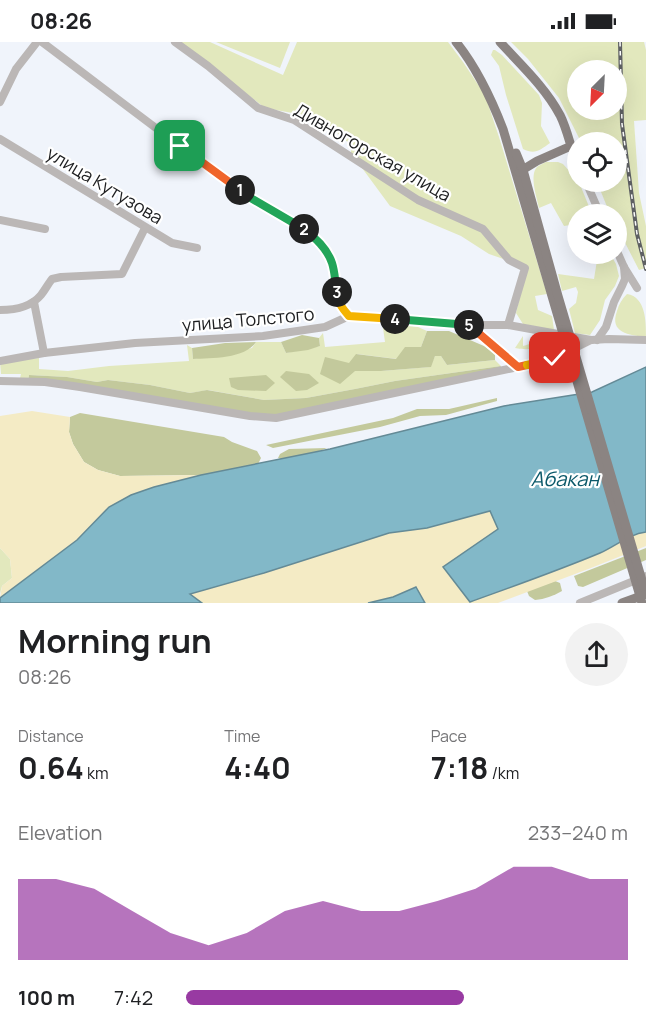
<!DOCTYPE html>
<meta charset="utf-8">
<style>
:root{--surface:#fff;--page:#f2f2f2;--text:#202124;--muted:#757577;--accent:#983aa2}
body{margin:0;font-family:Manrope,sans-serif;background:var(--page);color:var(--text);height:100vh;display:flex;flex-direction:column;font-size:22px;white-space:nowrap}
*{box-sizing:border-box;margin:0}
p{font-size:20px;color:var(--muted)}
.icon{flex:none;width:33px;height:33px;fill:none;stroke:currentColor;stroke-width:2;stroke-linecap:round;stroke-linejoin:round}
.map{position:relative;height:561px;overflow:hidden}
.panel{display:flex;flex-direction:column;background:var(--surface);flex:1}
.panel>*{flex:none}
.needle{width:39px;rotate:204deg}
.controls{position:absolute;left:567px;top:18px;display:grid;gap:12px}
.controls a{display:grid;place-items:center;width:60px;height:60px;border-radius:50%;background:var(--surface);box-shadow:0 6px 24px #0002;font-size:30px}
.pin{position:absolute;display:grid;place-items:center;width:51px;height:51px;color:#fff;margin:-26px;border-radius:12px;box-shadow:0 3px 9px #0006}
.km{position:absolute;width:30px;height:30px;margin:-15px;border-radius:50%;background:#222;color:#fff;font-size:16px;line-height:30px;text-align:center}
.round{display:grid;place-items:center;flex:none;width:63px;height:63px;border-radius:32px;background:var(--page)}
.head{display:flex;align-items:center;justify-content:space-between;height:102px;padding:0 18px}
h1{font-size:33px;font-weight:700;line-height:45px}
.stats{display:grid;grid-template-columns:repeat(3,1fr);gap:9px;height:102px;padding:6px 18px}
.stats div{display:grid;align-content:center}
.stats b{font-size:30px;font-weight:700}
.stats small{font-size:16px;font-weight:400}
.stats p{font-size:16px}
.chart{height:168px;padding:12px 18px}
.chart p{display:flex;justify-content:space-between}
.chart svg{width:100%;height:108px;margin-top:6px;fill:var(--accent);opacity:.7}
ul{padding:0 18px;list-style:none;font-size:20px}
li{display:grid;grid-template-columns:96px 72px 1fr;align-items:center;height:45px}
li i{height:15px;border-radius:8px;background:var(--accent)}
.status{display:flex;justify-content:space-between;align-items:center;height:42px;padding:0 30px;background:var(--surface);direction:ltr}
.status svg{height:16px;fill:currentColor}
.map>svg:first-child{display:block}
.green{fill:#e2e8bd;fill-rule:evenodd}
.forest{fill:#c3c99c}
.sand{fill:#f4ebc5}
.water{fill:#82b8c8;stroke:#648a96;stroke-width:1.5}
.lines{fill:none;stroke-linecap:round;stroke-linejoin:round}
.minor{stroke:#bbb7b6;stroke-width:8}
.major{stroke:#8b8482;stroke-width:9}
.rail-casing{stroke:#5f6164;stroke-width:4}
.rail{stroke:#fff;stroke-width:1.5;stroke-dasharray:4.5;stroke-linecap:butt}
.split-1-casing{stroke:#fff;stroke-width:12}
.split-2-casing{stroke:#fff;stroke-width:12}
.split-3-casing{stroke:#fff;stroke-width:12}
.split-4-casing{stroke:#fff;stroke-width:12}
.split-5-casing{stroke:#fff;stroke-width:12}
.split-6-casing{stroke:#fff;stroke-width:12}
.split-7-casing{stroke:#fff;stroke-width:12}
.split-1{stroke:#f0652b;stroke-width:8}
.split-2{stroke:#22a559;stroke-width:8}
.split-3{stroke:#22a559;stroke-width:8}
.split-4{stroke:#f5b400;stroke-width:8}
.split-5{stroke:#22a559;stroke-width:8}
.split-6{stroke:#f0652b;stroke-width:8}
.split-7{stroke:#f5b400;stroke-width:8}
.labels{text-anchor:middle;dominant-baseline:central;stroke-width:4.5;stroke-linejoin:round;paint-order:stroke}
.street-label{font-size:18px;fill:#1d1e20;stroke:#fff}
.water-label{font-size:20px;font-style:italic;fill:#0c596a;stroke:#fff}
</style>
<div class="status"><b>08:26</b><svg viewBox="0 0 49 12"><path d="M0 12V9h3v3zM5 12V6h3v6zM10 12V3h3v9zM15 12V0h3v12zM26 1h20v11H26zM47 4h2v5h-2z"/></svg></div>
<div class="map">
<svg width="646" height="561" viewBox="0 0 646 561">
<rect width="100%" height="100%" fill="#f0f4fb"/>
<g class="green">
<polygon points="179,0 210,0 283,33 297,0 448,0 463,20 485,53 499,95 547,252 535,254 538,268 552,274 554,288 523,282 516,271 527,225 489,212 461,194 390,164 351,111 351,103 335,89 314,82 298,72 265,66"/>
<polygon points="216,0 290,0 280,26"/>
<path d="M 511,0 L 644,0 L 646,8 L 646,78 L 634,79 L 639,151 L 646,184 L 646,226 L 639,228 L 617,185 L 616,172 L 610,172 L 597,140 L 616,140 L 616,100 L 581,100 L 559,56 L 528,17 ZM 578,28 L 616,28 L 616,68 L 578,68 Z"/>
<path d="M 493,8 L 495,8 L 502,13 L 539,53 L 542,61 L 541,84 L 550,101 C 540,108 535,113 523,107 L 506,53 L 499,24 L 491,13 Z"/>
<path d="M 546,120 L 558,120 L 563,122 L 579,140 L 592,172 L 578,172 L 577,182 L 564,184 L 551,161 L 539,166 C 537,156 529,133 537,125 C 538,124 544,121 546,120 Z"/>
<polygon points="598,212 612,215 616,222 619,234 615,244 605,258 600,278 590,293 575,291 569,267 576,261 578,250 576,245 562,249 558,232 594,237"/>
<path d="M 627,252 C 646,255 646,280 646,295 C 629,293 609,291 617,269 C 619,262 622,257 627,252 Z"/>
<polygon points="382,279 418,285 427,289 421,305 397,317 357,312 355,329 381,329 430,325 435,314 441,314 447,323 495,318 501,324 395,339 355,347 306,356 264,358 208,348 190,351 150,343 108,338 97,340 67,335 29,333 28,340 19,340 21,332 1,332 0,320 39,316 39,327 68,329 109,324 189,319 187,303 192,306 193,317 252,306 256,300 281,300 286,311 320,304 319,296 323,291 325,305 385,300"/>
<path d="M 523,294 L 523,304 C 534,302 541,292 551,300 C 538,306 530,309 515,306 Z"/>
<polygon points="0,506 10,517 12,536 2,544 0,552"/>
</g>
<g class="forest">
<polygon points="427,289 449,289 484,304 495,312 495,318 447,323 441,314 435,314 431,325 381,329 355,329 340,342 320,332 325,315 349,321 356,312 396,317 405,305 421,305"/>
<polygon points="302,293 319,296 320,304 308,308 286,311 281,300"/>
<path d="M 256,300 C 245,317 211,316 193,317 L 192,306 L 225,301 Z"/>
<polygon points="501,324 497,333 262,378 28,340 29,333 67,335 97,340 108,338 150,343 190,351 207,348 264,358 306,356 355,347 395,339"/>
<polygon points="286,329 309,332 319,341 307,348 296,349 280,335"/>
<polygon points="266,333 275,341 266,349 238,348 231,345 229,336"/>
<polygon points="497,356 497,359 446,373 420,374 380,385 273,406 266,403 393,376 417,367 449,367"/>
<polygon points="80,371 224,395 232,400 257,409 261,416 258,422 201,433 120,434 98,428 84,420 73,402 69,390 70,375"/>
<path d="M 327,406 C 313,411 293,422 278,416 L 280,412 L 289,407 Z"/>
<polygon points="646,506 646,518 583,545 578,544 574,534"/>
<path d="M 555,539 L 560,541 L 562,549 C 553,554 545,557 535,558 L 529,554 L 527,549 Z"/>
</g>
<g class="sand">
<polygon points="32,369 70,375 69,390 73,402 84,420 98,428 120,434 201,433 154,445 109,465 77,498 0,556 2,544 12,536 10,517 0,506 0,374"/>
<polygon points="491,469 499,487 604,509 638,491 646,490 646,504 591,526 498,561 425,561 416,545 393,555 368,561 202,561 189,552 264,531 389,491 427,486"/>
</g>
<g class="water">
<path d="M 646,325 L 646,490 C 629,492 616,504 600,511 C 557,529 514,544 470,560 L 443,525 L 498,487 L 490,469 L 427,486 L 389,491 L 264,531 L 190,552 L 202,561 L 0,561 L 0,556 L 77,498 L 109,465 L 131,453 L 154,445 L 201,433 L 330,407 L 504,364 L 592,350 Z"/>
<polygon points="416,545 425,561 368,561 393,555"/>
</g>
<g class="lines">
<g class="minor">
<path d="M 42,0 C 110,51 178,104 247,153 C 269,169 297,177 316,197 C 322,204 328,211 331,219 C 340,241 331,254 349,274"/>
<polyline points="175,0 208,24 258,66 294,78 418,158 483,187 509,218 525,226 508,283"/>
<polyline points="0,60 16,27 37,0"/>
<polyline points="0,97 172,201 197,206"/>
<polyline points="571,104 578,119"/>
<polyline points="586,140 600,172"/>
<polyline points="0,178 45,187"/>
<polyline points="616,207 624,225 637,246"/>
<polyline points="34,260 44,311"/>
<path d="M 0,268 C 15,268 31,265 41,253 C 45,248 48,242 52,237 L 61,235 L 122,232 L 145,186"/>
<polyline points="471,283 508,283 591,298"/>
<polyline points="597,298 606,285 614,260 622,244 625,237 624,225"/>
<polyline points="0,319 44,311 135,301 263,294 325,285 349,274 358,275 461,281 471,283 518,325"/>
<polyline points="0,339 45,340 80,345 250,374 276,376 518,325 555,316 591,298 609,297 646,298"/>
<polyline points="580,561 646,534"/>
</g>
<g class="major">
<path d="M 456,0 C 477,26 491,56 503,87 L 642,561"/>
<path d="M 500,0 C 521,23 545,45 560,73 C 565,83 568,94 571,104 L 537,119 L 519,130"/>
<polyline points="516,111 523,128 558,254 646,552"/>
<polyline points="622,561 644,553"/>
</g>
<g class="rail-casing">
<polyline id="rail" points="620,0 622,82 637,192 646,227"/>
</g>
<use href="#rail" class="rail"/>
</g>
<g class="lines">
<g class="split-1-casing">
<polyline id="split-1" points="180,104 240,148"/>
</g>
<g class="split-2-casing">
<polyline id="split-2" points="240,148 249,155 304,187"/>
</g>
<g class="split-3-casing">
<path id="split-3" d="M 304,187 C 315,196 327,206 332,221 C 335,230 335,240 337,250"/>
</g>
<g class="split-4-casing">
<path id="split-4" d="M 337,250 C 338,261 342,266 349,274 L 395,277"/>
</g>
<g class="split-5-casing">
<polyline id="split-5" points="395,277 469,283"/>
</g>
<g class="split-6-casing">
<polyline id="split-6" points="469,283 518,325 527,323"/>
</g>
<g class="split-7-casing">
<polyline id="split-7" points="527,323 555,316"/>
</g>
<use href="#split-1" class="split-1"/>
<use href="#split-2" class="split-2"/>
<use href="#split-3" class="split-3"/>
<use href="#split-4" class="split-4"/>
<use href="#split-5" class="split-5"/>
<use href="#split-6" class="split-6"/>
<use href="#split-7" class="split-7"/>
</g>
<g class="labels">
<g class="street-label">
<text transform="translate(373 110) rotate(30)">Дивногорская улица</text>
<text transform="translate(105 143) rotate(31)">улица Кутузова</text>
<text transform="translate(248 277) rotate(-5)">улица Толстого</text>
</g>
<g class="water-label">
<text x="565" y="436">Абакан</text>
</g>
</g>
</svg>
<div class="controls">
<a><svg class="needle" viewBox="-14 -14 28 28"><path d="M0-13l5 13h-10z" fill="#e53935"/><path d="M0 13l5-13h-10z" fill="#757577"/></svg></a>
<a><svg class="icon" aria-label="locate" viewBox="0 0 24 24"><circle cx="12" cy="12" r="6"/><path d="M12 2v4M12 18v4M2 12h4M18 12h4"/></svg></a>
<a><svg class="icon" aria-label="layers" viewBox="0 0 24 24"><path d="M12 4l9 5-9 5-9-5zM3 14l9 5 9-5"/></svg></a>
</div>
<div class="pin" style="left:180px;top:104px;background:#1e9e55"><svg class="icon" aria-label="arrive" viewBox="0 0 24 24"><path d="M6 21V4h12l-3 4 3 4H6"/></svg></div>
<div class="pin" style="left:555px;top:316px;background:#d93025"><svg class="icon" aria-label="check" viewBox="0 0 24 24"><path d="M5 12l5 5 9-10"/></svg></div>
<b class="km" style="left:240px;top:148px">1</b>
<b class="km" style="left:304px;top:187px">2</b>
<b class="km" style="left:337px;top:250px">3</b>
<b class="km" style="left:395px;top:277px">4</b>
<b class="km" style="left:469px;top:283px">5</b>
</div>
<section class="panel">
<div class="head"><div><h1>Morning run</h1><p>08:26</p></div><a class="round"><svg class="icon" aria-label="share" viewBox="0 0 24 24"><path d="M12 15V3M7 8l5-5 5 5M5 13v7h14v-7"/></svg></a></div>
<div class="stats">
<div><p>Distance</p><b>0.64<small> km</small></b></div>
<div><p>Time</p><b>4:40</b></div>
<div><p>Pace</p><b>7:18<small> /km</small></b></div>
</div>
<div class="chart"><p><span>Elevation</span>233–240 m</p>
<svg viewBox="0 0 160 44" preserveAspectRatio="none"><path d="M0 44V11L10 11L20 15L30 24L40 33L50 38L60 33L70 24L80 20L90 24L100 24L110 20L120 15L130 6L140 6L150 11L160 11V44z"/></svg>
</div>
<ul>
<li><b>100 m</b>7:42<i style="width:63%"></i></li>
</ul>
</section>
